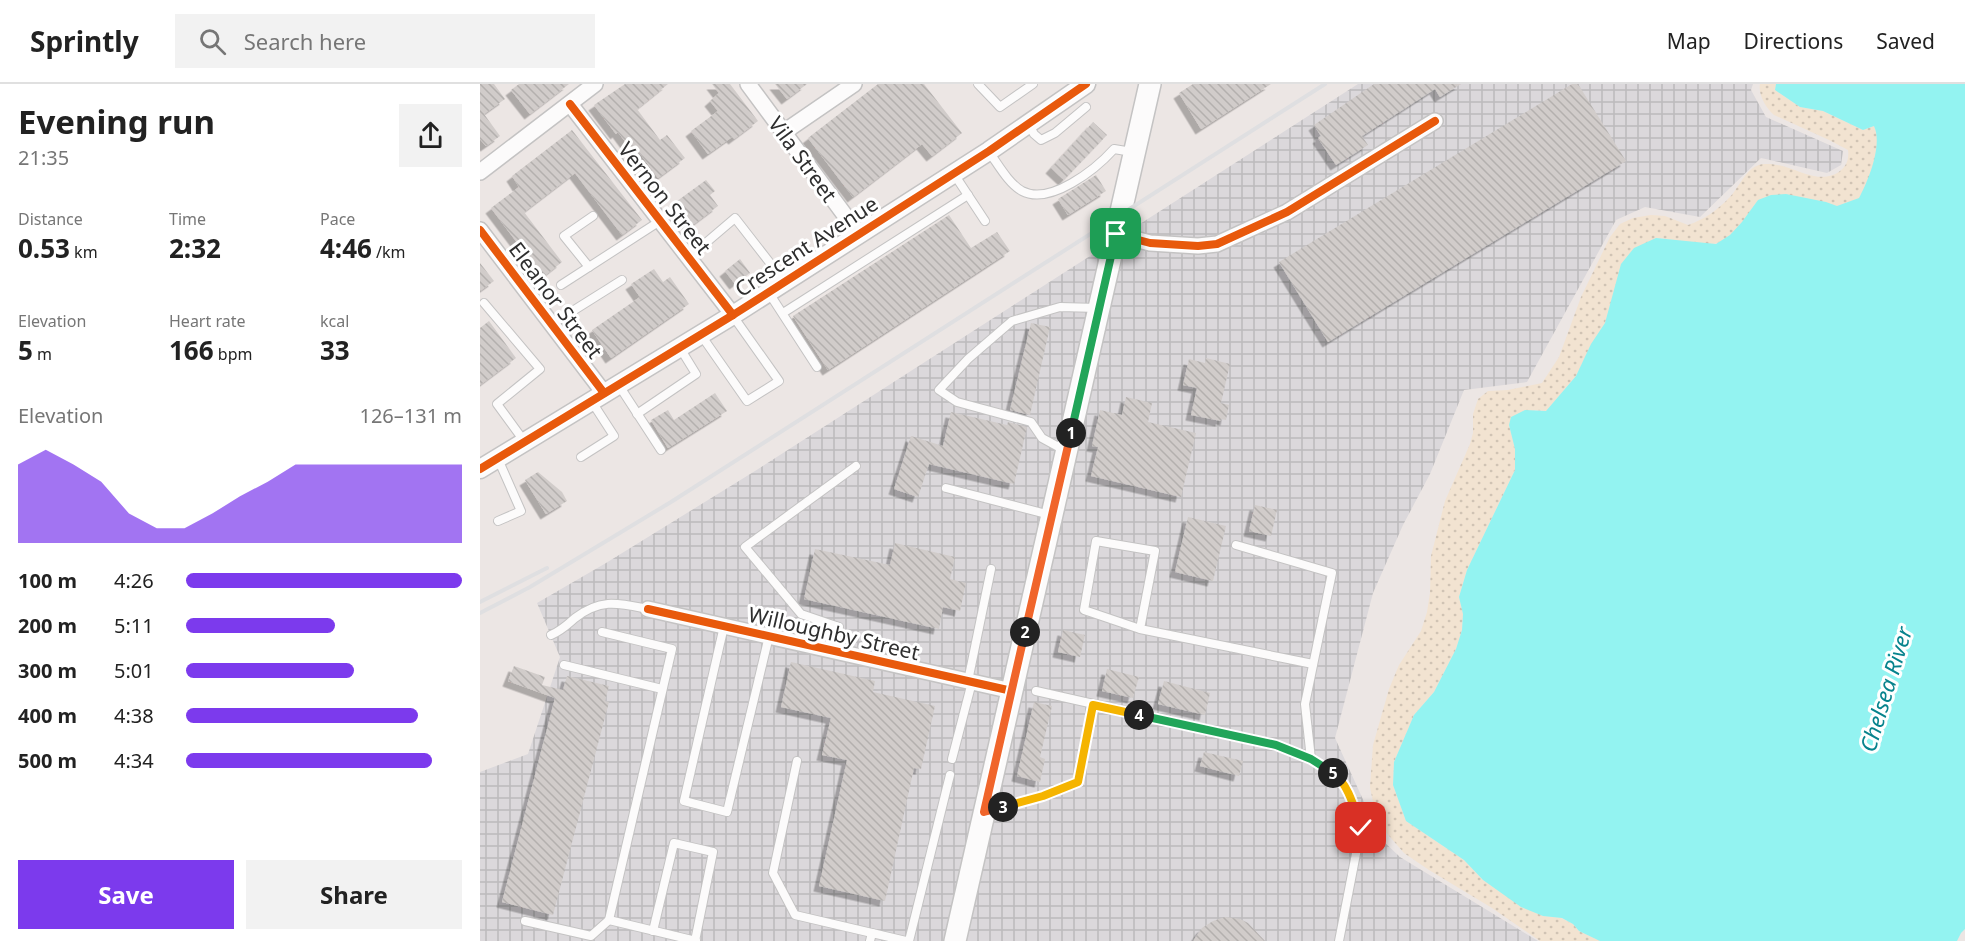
<!DOCTYPE html>
<meta charset="utf-8">
<style>
:root{--surface:#fff;--page:#f2f2f2;--text:#222;--muted:#767676;--line:#e0e0e0;--accent:#7c3aed}
body{margin:0;font-family:"Noto Sans",sans-serif;background:var(--page);color:var(--text);height:100vh;display:flex;flex-direction:column;font-size:22px;white-space:nowrap}
*{box-sizing:border-box;margin:0}
p{font-size:20px;color:var(--muted)}
.icon{flex:none;width:33px;height:33px;fill:none;stroke:currentColor;stroke-width:2;stroke-linecap:round;stroke-linejoin:round}
.map{position:relative;flex:1;overflow:hidden}
.details{display:flex;flex-direction:column;background:var(--surface);width:480px}
.details>*{flex:none}
.pin{position:absolute;display:grid;place-items:center;width:51px;height:51px;color:#fff;margin:-26px;border-radius:12px;box-shadow:0 3px 9px #0006}
.km{position:absolute;width:30px;height:30px;margin:-15px;border-radius:50%;background:#222;color:#fff;font-size:16px;line-height:30px;text-align:center}
.round{display:grid;place-items:center;flex:none;width:63px;height:63px;border-radius:0px;background:var(--page)}
.head{display:flex;align-items:center;justify-content:space-between;height:102px;padding:0 18px}
h1{font-size:33px;font-weight:700;line-height:45px}
.metrics{display:grid;grid-template-columns:repeat(3,1fr);gap:9px;height:102px;padding:6px 18px}
.metrics div{display:grid;align-content:center}
.metrics b{font-size:26px;font-weight:700}
.metrics small{font-size:16px;font-weight:400}
.metrics p{font-size:16px}
.chart{height:168px;padding:12px 18px}
.chart p{display:flex;justify-content:space-between}
.chart svg{width:100%;height:108px;margin-top:6px;fill:var(--accent);opacity:.7}
.primary-button{display:flex;gap:12px;margin-top:auto;padding:12px 18px}
.primary-button a{flex:1;height:69px;border-radius:0px;background:var(--accent);color:#fff;font-size:24px;font-weight:700;line-height:69px;text-align:center}
.primary-button a+a{background:var(--page);color:var(--text)}
ul{padding:0 18px;list-style:none;font-size:20px}
li{display:grid;grid-template-columns:96px 72px 1fr;align-items:center;height:45px}
li i{height:15px;border-radius:8px;background:var(--accent)}
header{display:flex;align-items:center;gap:36px;box-sizing:border-box;height:84px;padding:0 30px;background:var(--surface);border-bottom:2px solid var(--line)}
header strong{font-size:28px}
nav{display:flex;gap:33px;margin-inline-start:auto;font-size:21px}
.search{width:420px;height:54px;background:var(--page);display:flex;align-items:center;gap:15px;box-sizing:border-box;padding:0 21px;border-radius:0px;color:var(--muted);font-size:22px}
main{display:flex;flex:1;min-height:0}
.map>svg:first-child{display:block}
.industrial{fill:url(#industrial-grid)}
.sand{fill:url(#sand-dots)}
.water{fill:#93f3f1}
.building{fill:url(#building-back-hatch);filter:url(#shadow)}
.lines{fill:none;stroke-linecap:round;stroke-linejoin:round}
.service-casing{stroke:#c4c3c3;stroke-width:10}
.minor-casing{stroke:#c4c3c3;stroke-width:18}
.tertiary-casing{stroke:#c4c3c3;stroke-width:21}
.secondary-casing{stroke:#c4c3c3;stroke-width:24}
.service{stroke:#fcfbfb;stroke-width:8}
.minor{stroke:#fcfbfb;stroke-width:15}
.tertiary{stroke:#fcfbfb;stroke-width:18}
.secondary{stroke:#fcfbfb;stroke-width:21}
.rail{stroke:#dfdfe1;stroke-width:4}
.cycleway-casing{stroke:#fff;stroke-width:11}
.cycleway{stroke:#e8590c;stroke-width:8}
.split-1-casing{stroke:#fff;stroke-width:12}
.split-2-casing{stroke:#fff;stroke-width:12}
.split-3-casing{stroke:#fff;stroke-width:12}
.split-4-casing{stroke:#fff;stroke-width:12}
.split-5-casing{stroke:#fff;stroke-width:12}
.split-6-casing{stroke:#fff;stroke-width:12}
.split-1{stroke:#22a559;stroke-width:8}
.split-2{stroke:#f0652b;stroke-width:8}
.split-3{stroke:#f0652b;stroke-width:8}
.split-4{stroke:#f5b400;stroke-width:8}
.split-5{stroke:#22a559;stroke-width:8}
.split-6{stroke:#f5b400;stroke-width:8}
.labels{text-anchor:middle;dominant-baseline:central;stroke-width:6;stroke-linejoin:round;paint-order:stroke}
.street-label{font-size:21px;fill:#2e2e2e;stroke:#fff}
.water-label{font-size:22px;font-style:italic;fill:#07838d;stroke:#fff}
</style>
<header>
<strong>Sprintly</strong>
<div class="search"><svg class="icon" aria-label="search" viewBox="0 0 24 24"><circle cx="10" cy="10" r="6"/><path d="M15 15l6 6"/></svg>Search here</div>
<nav><a>Map</a><a>Directions</a><a>Saved</a></nav>
</header>
<main>
<section class="details">
<div class="head"><div><h1>Evening run</h1><p>21:35</p></div><a class="round"><svg class="icon" aria-label="share" viewBox="0 0 24 24"><path d="M12 15V3M7 8l5-5 5 5M5 13v7h14v-7"/></svg></a></div>
<div class="metrics">
<div><p>Distance</p><b>0.53<small> km</small></b></div>
<div><p>Time</p><b>2:32</b></div>
<div><p>Pace</p><b>4:46<small> /km</small></b></div>
</div>
<div class="metrics">
<div><p>Elevation</p><b>5<small> m</small></b></div>
<div><p>Heart rate</p><b>166<small> bpm</small></b></div>
<div><p>kcal</p><b>33</b></div>
</div>
<div class="chart"><p><span>Elevation</span>126–131 m</p>
<svg viewBox="0 0 160 44" preserveAspectRatio="none"><path d="M0 44V12L10 6L20 12L30 19L40 32L50 38L60 38L70 32L80 25L90 19L100 12L110 12L120 12L130 12L140 12L150 12L160 12V44z"/></svg>
</div>
<ul>
<li><b>100 m</b>4:26<i style="width:100%"></i></li>
<li><b>200 m</b>5:11<i style="width:54%"></i></li>
<li><b>300 m</b>5:01<i style="width:61%"></i></li>
<li><b>400 m</b>4:38<i style="width:84%"></i></li>
<li><b>500 m</b>4:34<i style="width:89%"></i></li>
</ul>
<div class="primary-button"><a>Save</a><a>Share</a></div>
</section>
<div class="map">
<svg width="1485" height="857" viewBox="0 0 1485 857">
<defs>
<pattern id="industrial-grid" width="8" height="8" patternUnits="userSpaceOnUse" patternTransform="scale(1.5)"><rect width="8" height="8" fill="#dbd8db"/><path d="M0 4h8M4 0v8" fill="none" stroke="#bcbabc"/></pattern>
<pattern id="sand-dots" width="8" height="8" patternUnits="userSpaceOnUse" patternTransform="scale(1.5)"><rect width="8" height="8" fill="#f2e3d1"/><path d="M2 2h.1M6 6h.1" fill="none" stroke="#d0c3b4" stroke-width="1.8" stroke-linecap="round"/></pattern>
<pattern id="building-back-hatch" width="6" height="6" patternUnits="userSpaceOnUse" patternTransform="scale(1.5)"><rect width="6" height="6" fill="#d1ccca"/><path d="M-1 5l2 2M0 0l6 6M5-1l2 2" fill="none" stroke="#b4b0ae"/></pattern>
<filter id="shadow"><feDropShadow dx="-5.5" dy="5.5" stdDeviation="0" flood-color="#0004"/></filter>
</defs>
<rect width="100%" height="100%" fill="#ece6e4"/>
<polygon class="industrial" points="878,0 1273,0 1271,6 1286,33 1363,67 1361,81 1347,89 1281,74 1220,133 1165,123 1136,136 1047,298 984,306 950,390 923,441 893,509 855,654 901,755 920,773 1058,857 0,857 0,688 48,670 80,573 57,519 126,479 275,387"/>
<path class="sand" d="M 1280,0 L 1296,0 L 1295,6 L 1320,23 L 1343,27 L 1383,46 L 1394,42 C 1404,62 1389,96 1379,115 L 1357,122 C 1333,113 1304,116 1278,116 C 1268,130 1255,153 1237,159 C 1227,163 1189,154 1176,154 L 1142,179 L 1125,239 L 1111,261 L 1096,292 L 1066,327 L 1055,326 L 1029,341 L 1035,365 L 1035,386 L 987,486 L 979,513 L 983,530 L 982,546 L 976,565 L 954,608 L 934,631 L 914,678 L 913,701 L 926,737 L 984,776 L 1003,796 L 1063,832 L 1081,834 L 1093,840 L 1099,847 L 1120,857 L 1060,857 L 1012,824 L 949,786 L 924,769 L 904,746 L 894,723 L 890,703 L 893,661 L 909,605 L 919,581 L 941,547 L 947,528 L 950,509 L 951,472 L 965,417 L 990,360 L 993,349 L 993,330 L 998,315 L 1008,307 L 1028,306 L 1062,299 L 1079,273 L 1101,213 L 1130,153 L 1140,140 L 1153,134 L 1171,131 L 1185,132 L 1208,141 C 1225,135 1236,127 1249,114 C 1260,103 1267,80 1285,80 C 1303,79 1318,89 1334,92 C 1352,96 1371,86 1368,66 L 1349,56 L 1294,31 C 1286,24 1278,11 1280,0 Z"/>
<path class="water" d="M 1296,0 L 1485,0 L 1485,845 L 1481,849 L 1477,857 L 1120,857 L 1099,847 L 1093,840 L 1082,834 L 1063,832 L 1041,823 L 1003,796 L 984,776 L 926,737 L 913,701 L 914,678 L 934,631 L 954,608 L 976,565 L 982,546 L 983,530 L 979,513 L 987,486 L 1035,386 L 1035,365 L 1029,341 L 1031,333 L 1045,326 L 1066,327 L 1096,292 L 1111,260 L 1125,239 L 1141,180 L 1154,164 L 1176,154 L 1236,160 L 1250,151 L 1262,138 L 1278,116 L 1291,111 L 1306,110 L 1346,118 L 1357,122 L 1379,114 C 1388,97 1403,61 1394,42 L 1383,46 L 1343,27 L 1320,23 L 1295,6 Z"/>
<g class="building">
<polygon points="0,0 14,0 25,15 4,30 20,52 6,62 0,55"/>
<polygon points="39,0 89,0 50,30 31,6"/>
<polygon points="145,0 188,0 157,25 180,56 187,51 205,74 178,94 159,68 155,71 138,48 136,50 114,21"/>
<polygon points="232,0 250,0 278,37 254,55 252,53 228,70 211,47 238,27 230,17 239,9"/>
<polygon points="295,0 327,0 307,15"/>
<polygon points="398,0 444,0 482,49 452,72 442,60 373,113 328,54"/>
<polygon points="713,0 791,0 721,45 699,9"/>
<polygon points="894,0 981,0 960,13 955,5 882,52 888,61 856,81 838,54 841,52 834,41"/>
<polygon points="1092,0 1098,0 1146,77 848,258 799,178"/>
<polygon points="613,38 627,51 584,96 571,84"/>
<polygon points="92,46 162,136 142,151 95,89 44,128 82,178 63,193 11,124 39,103 32,92"/>
<polygon points="616,91 626,107 588,131 578,115"/>
<polygon points="226,96 235,107 230,111 238,122 210,143 193,120"/>
<polygon points="469,131 491,164 517,148 530,167 348,286 313,232"/>
<polygon points="260,175 270,189 255,200 245,187"/>
<polygon points="0,179 14,197 0,207"/>
<polygon points="174,185 183,198 190,193 209,220 131,274 112,246 160,213 151,200"/>
<polygon points="9,237 36,274 0,301 0,244"/>
<polygon points="551,239 570,243 550,331 530,326"/>
<polygon points="726,274 750,280 741,319 749,321 746,336 741,335 741,337 711,331 717,304 703,301 709,275 725,279"/>
<polygon points="235,309 247,327 188,364 171,336 188,326 194,336"/>
<polygon points="646,313 672,319 668,338 716,349 701,413 611,392 618,363 612,362 620,326 642,331"/>
<polygon points="471,328 527,341 528,338 547,343 534,400 449,380 438,413 414,405 431,352 463,362"/>
<polygon points="58,388 82,408 87,417 66,430 45,396"/>
<polygon points="775,421 797,426 791,452 769,447"/>
<polygon points="708,433 746,442 733,497 695,488"/>
<polygon points="415,459 475,473 470,495 486,499 480,527 463,523 459,545 324,515 335,465 410,481"/>
<polygon points="583,546 605,551 600,573 578,568"/>
<polygon points="311,578 395,597 393,608 455,622 441,685 434,684 405,817 339,802 367,676 342,671 351,634 301,623"/>
<polygon points="34,582 65,593 62,601 83,606 87,592 129,602 125,617 129,618 73,831 22,818 75,614 28,597"/>
<polygon points="627,585 659,593 653,614 622,607"/>
<polygon points="684,597 730,609 725,631 678,620"/>
<polygon points="554,618 572,622 560,673 565,675 560,698 537,692"/>
<polygon points="724,668 763,677 759,692 720,682"/>
<polygon points="745,833 760,835 768,839 785,857 713,857 722,844 733,837"/>
</g>
<g class="lines">
<g class="service-casing">
<g id="service">
<polyline points="498,0 520,23 553,0"/>
<polyline points="549,41 554,50 561,56 575,49 606,23"/>
<path d="M 509,68 C 518,80 528,99 542,107 C 570,122 616,85 634,65 L 652,68"/>
<polyline points="474,90 505,137"/>
<polyline points="208,174 255,134 304,197"/>
<polyline points="109,183 84,152 113,132"/>
<polyline points="81,201 180,137"/>
<polyline points="289,209 337,283"/>
<polyline points="4,219 60,285 17,320 44,357"/>
<polyline points="303,229 488,111"/>
<polyline points="72,240 142,196"/>
<polyline points="221,251 267,317 299,297 253,232"/>
<polyline points="138,300 181,366"/>
<polyline points="157,330 216,290 200,264"/>
<polyline points="584,366 562,354 551,338 477,318 459,306 488,275 532,237 580,223 618,224"/>
<polyline points="101,373 134,352 112,318"/>
<polyline points="466,404 570,431"/>
<polyline points="18,437 41,427 18,375"/>
<polyline points="756,461 852,489 825,620 831,675"/>
<polyline points="244,542 204,717 247,728 289,552"/>
<polyline points="660,545 604,526 616,457 675,467 660,545 833,580"/>
<polyline points="122,548 192,565 129,836 216,857"/>
<path d="M 71,551 C 81,547 87,541 95,534 C 121,514 138,519 168,525"/>
<polyline points="351,567 359,543 321,530 265,463 376,382"/>
<polyline points="84,581 182,605"/>
<polyline points="488,597 511,485"/>
<polyline points="556,607 796,661 831,675 860,694 873,720 881,744 859,857"/>
<polyline points="472,675 492,598"/>
<polyline points="317,677 293,789 315,831 392,849"/>
<polyline points="508,727 563,712 598,697 613,621"/>
<polyline points="45,837 111,852 129,836"/>
<polyline points="173,847 194,759 233,768 215,857"/>
<polyline points="390,857 392,849 426,857"/>
<polyline points="429,857 470,691"/>
</g>
</g>
<g class="minor-casing">
<g id="minor">
<polyline points="268,0 378,149"/>
<polyline points="90,20 253,231"/>
<polyline points="304,48 374,0"/>
<polyline points="0,88 115,0"/>
<polyline points="0,146 124,309"/>
<polyline points="636,150 670,159 718,162 737,160 807,128 955,37"/>
<polyline points="168,525 532,607"/>
</g>
</g>
<g class="tertiary-casing">
<polyline id="tertiary" points="0,385 253,231 509,67 606,0"/>
</g>
<g class="secondary-casing">
<polyline id="secondary" points="475,857 670,0"/>
</g>
<use href="#service" class="service"/>
<use href="#minor" class="minor"/>
<use href="#tertiary" class="tertiary"/>
<use href="#secondary" class="secondary"/>
<g class="rail">
<polyline points="0,518 67,484"/>
<polyline points="0,529 50,503 191,418 845,0"/>
</g>
<g class="cycleway-casing">
<g id="cycleway">
<polyline points="90,20 253,231"/>
<polyline points="0,146 124,309"/>
<polyline points="636,150 670,159 718,162 737,160 807,128 955,37"/>
<polyline points="0,385 253,231 509,67 606,0"/>
<polyline points="168,525 532,607"/>
</g>
</g>
<use href="#cycleway" class="cycleway"/>
</g>
<g class="lines">
<g class="split-1-casing">
<polyline id="split-1" points="591,349 636,150"/>
</g>
<g class="split-2-casing">
<polyline id="split-2" points="545,548 591,349"/>
</g>
<g class="split-3-casing">
<polyline id="split-3" points="523,723 504,728 545,548"/>
</g>
<g class="split-4-casing">
<polyline id="split-4" points="523,723 563,712 598,698 613,621 659,631"/>
</g>
<g class="split-5-casing">
<polyline id="split-5" points="659,631 796,661 831,675 853,689"/>
</g>
<g class="split-6-casing">
<path id="split-6" d="M 853,689 C 869,700 875,727 881,744"/>
</g>
<use href="#split-1" class="split-1"/>
<use href="#split-2" class="split-2"/>
<use href="#split-3" class="split-3"/>
<use href="#split-4" class="split-4"/>
<use href="#split-5" class="split-5"/>
<use href="#split-6" class="split-6"/>
</g>
<g class="labels">
<g class="street-label">
<text transform="translate(323 75) rotate(54)">Vila Street</text>
<text transform="translate(185 114) rotate(52)">Vernon Street</text>
<text transform="translate(326 162) rotate(-33)">Crescent Avenue</text>
<text transform="translate(76 216) rotate(53)">Eleanor Street</text>
<text transform="translate(354 549) rotate(13)">Willoughby Street</text>
</g>
<g class="water-label">
<text transform="translate(1405 605) rotate(-73)">Chelsea River</text>
</g>
</g>
</svg>
<div class="pin" style="left:636px;top:150px;background:#1e9e55"><svg class="icon" aria-label="arrive" viewBox="0 0 24 24"><path d="M6 21V4h12l-3 4 3 4H6"/></svg></div>
<div class="pin" style="left:881px;top:744px;background:#d93025"><svg class="icon" aria-label="check" viewBox="0 0 24 24"><path d="M5 12l5 5 9-10"/></svg></div>
<b class="km" style="left:591px;top:349px">1</b>
<b class="km" style="left:545px;top:548px">2</b>
<b class="km" style="left:523px;top:723px">3</b>
<b class="km" style="left:659px;top:631px">4</b>
<b class="km" style="left:853px;top:689px">5</b>
</div>
</main>
